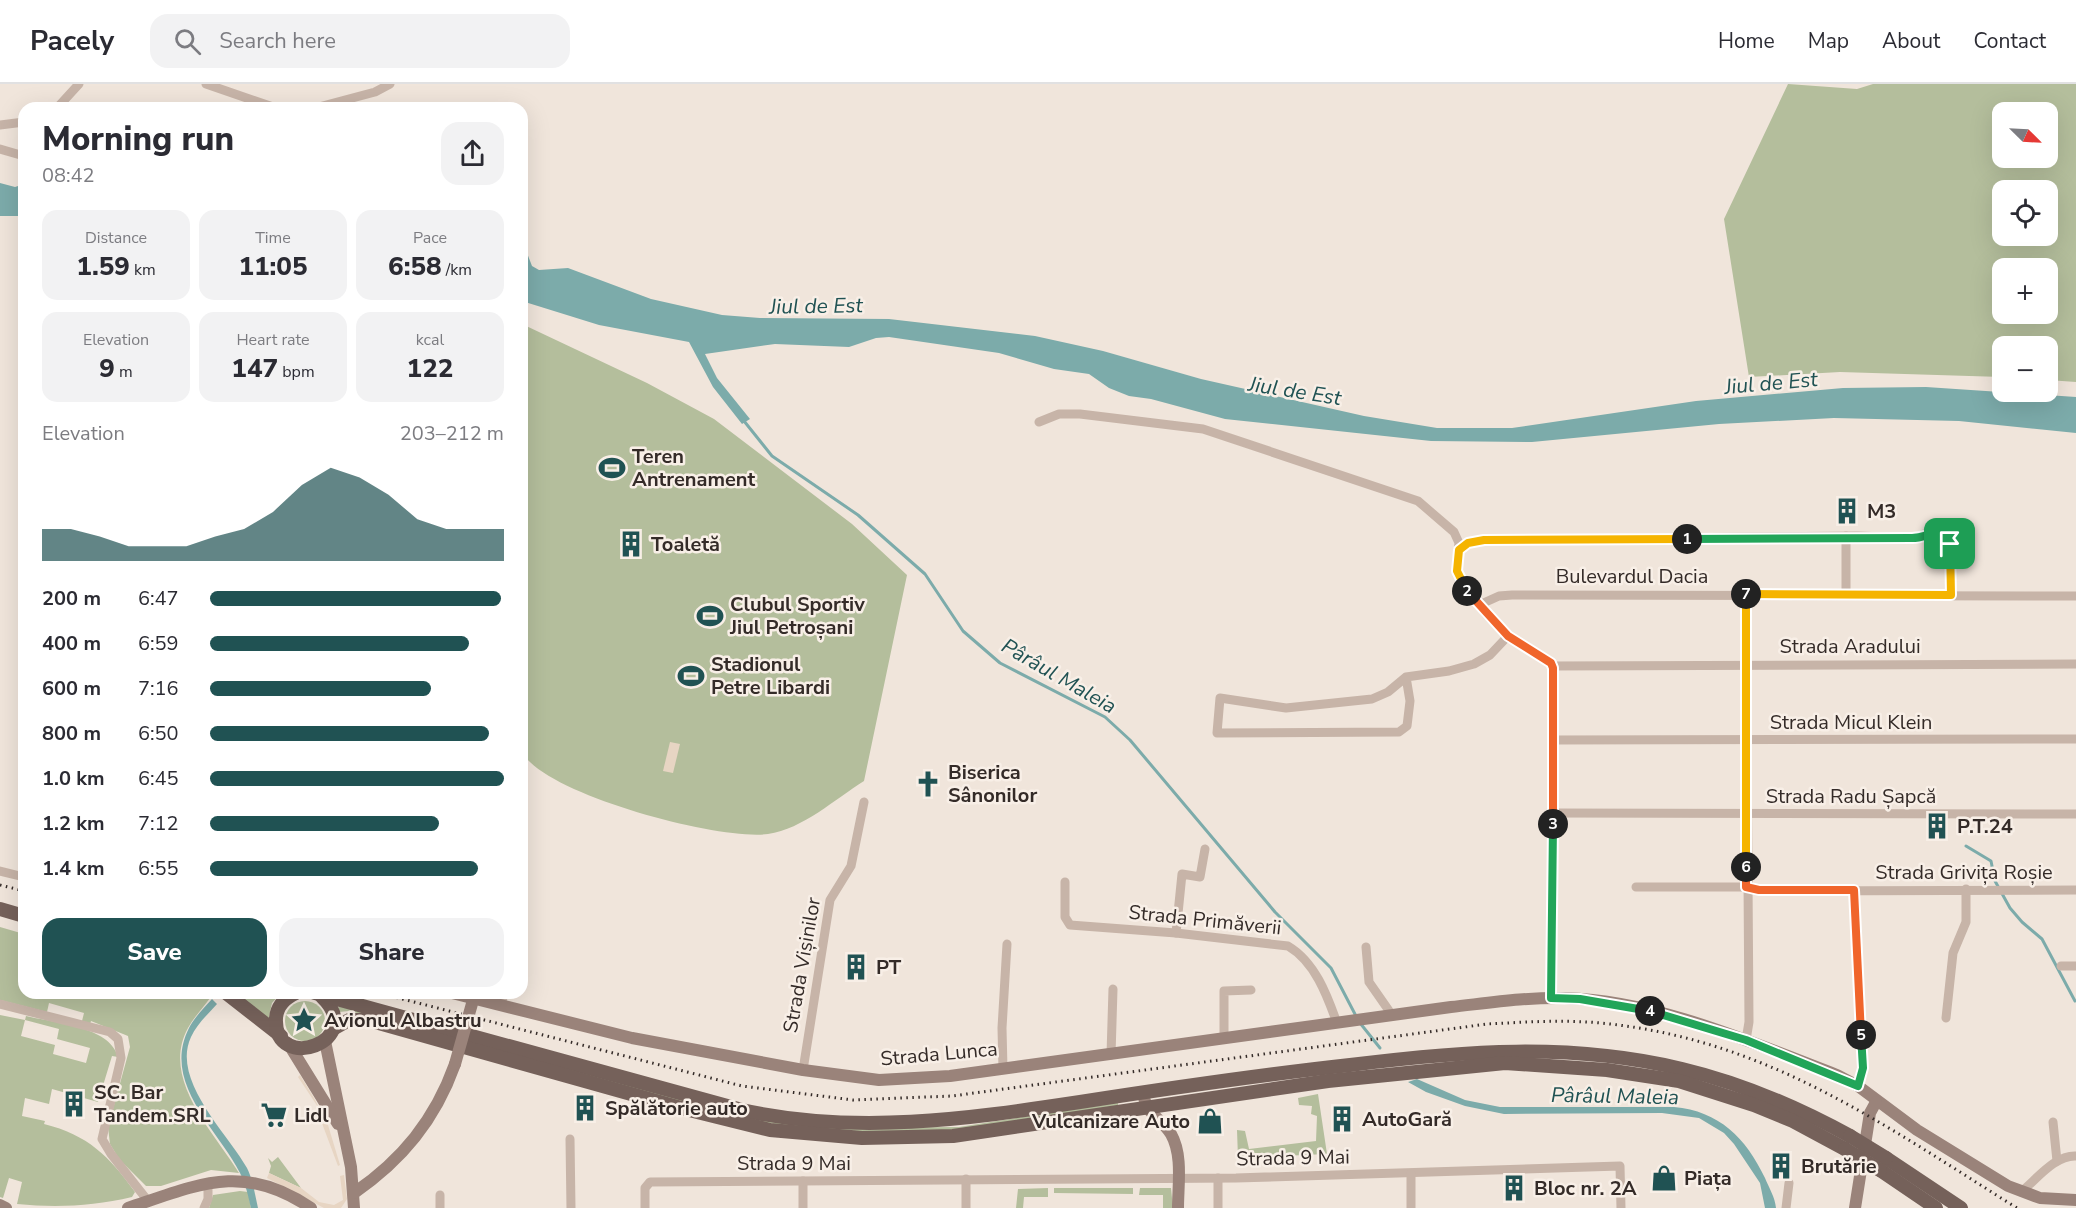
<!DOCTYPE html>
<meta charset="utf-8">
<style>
:root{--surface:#fff;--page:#f2f2f3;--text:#2b2b33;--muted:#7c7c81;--line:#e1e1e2;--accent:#205253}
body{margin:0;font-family:"Nunito Sans",sans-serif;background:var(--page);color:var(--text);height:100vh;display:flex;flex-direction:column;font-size:22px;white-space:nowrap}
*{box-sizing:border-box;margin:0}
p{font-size:20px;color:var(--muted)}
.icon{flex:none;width:33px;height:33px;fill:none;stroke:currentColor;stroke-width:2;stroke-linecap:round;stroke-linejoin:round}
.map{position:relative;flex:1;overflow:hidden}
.side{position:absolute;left:18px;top:18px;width:510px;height:897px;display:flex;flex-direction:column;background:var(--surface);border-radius:18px;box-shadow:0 6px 24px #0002}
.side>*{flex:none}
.needle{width:39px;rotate:114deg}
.buttons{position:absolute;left:1992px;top:18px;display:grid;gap:12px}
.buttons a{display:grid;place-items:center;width:66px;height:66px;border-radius:12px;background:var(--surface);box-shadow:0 6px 24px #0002;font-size:30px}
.pin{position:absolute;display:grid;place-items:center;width:51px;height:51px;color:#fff;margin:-26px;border-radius:12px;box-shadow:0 3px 9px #0006}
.km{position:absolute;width:30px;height:30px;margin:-15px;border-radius:50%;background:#222;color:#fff;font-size:16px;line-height:30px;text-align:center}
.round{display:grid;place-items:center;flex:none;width:63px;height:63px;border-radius:18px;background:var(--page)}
.summary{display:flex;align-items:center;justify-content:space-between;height:102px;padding:0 24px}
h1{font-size:33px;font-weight:800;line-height:45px}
.stats{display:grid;grid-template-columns:repeat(3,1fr);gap:9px;height:102px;padding:6px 24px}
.stats div{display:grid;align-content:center;border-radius:15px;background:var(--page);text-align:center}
.stats b{font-size:26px;font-weight:800}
.stats small{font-size:16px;font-weight:400}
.stats p{font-size:16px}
.chart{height:168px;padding:12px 24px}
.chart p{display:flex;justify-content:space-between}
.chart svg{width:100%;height:108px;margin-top:6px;fill:var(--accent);opacity:.7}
.primary-button{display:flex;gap:12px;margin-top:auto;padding:12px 24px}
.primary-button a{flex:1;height:69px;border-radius:18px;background:var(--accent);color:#fff;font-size:24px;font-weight:800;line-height:69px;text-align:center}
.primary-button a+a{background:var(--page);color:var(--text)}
ul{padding:0 24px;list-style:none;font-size:20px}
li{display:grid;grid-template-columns:96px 72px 1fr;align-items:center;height:45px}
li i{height:15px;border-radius:8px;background:var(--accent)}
header{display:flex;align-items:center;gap:36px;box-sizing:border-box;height:84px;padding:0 30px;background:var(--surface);border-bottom:2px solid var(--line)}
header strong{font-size:28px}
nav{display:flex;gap:33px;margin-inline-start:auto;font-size:21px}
.search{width:420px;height:54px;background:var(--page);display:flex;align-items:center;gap:15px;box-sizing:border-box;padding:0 21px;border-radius:18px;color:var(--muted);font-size:22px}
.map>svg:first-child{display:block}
.green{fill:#b4be9c;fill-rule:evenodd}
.plaza{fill:#e7d5c3}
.water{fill:#7cabaa}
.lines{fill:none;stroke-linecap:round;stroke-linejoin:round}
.stream{stroke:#7cabaa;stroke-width:3}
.street{stroke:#c7b4a8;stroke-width:9}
.secondary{stroke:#9a837a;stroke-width:12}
.primary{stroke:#75615a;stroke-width:14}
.rail{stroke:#342b28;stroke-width:3;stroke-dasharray:1.5 4.5;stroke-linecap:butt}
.secondary-bridge{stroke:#9a837a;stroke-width:12}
.primary-bridge{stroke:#75615a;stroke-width:14}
.split-1-casing{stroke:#fff;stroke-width:12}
.split-2-casing{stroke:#fff;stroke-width:12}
.split-3-casing{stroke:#fff;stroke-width:12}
.split-4-casing{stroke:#fff;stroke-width:12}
.split-5-casing{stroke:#fff;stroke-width:12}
.split-6-casing{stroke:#fff;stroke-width:12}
.split-7-casing{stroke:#fff;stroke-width:12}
.split-8-casing{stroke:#fff;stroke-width:12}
.split-1{stroke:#22a559;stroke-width:8}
.split-2{stroke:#f5b400;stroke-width:8}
.split-3{stroke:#f0652b;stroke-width:8}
.split-4{stroke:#22a559;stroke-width:8}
.split-5{stroke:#22a559;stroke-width:8}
.split-6{stroke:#f0652b;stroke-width:8}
.split-7{stroke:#f5b400;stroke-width:8}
.split-8{stroke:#f5b400;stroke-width:8}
.labels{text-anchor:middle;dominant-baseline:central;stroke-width:5;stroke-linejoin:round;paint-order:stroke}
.poi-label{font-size:20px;font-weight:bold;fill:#342b28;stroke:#f8efe7;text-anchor:start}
.street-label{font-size:20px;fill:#342b28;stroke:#f8efe7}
.water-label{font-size:21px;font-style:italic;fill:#205253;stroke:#f8efe7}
</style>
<header>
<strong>Pacely</strong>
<div class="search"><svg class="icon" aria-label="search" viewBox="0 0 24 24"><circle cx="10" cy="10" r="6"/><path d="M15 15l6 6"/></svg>Search here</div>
<nav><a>Home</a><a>Map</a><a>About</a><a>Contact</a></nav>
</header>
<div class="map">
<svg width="2076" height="1124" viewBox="0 0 2076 1124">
<rect width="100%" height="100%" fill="#f0e5db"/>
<g class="green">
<path d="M 1788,0 L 1857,5 L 1873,0 L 2076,0 L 2076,298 L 2048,296 L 2048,262 L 2002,262 L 2002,293 L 1840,288 L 1749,293 L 1724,135 ZM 2002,28 L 2048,28 L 2048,74 L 2002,74 ZM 2002,106 L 2048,106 L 2048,152 L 2002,152 ZM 2002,184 L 2048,184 L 2048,230 L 2002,230 Z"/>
<path d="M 522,240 L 647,299 L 714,335 L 852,440 L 907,491 L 864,697 C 835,715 803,745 768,750 C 721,757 545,711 522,668 Z"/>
<path d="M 0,843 L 24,850 L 24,909 L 204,909 L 210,914 C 203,924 194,933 188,944 C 160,995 214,1048 239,1089 L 211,1086 L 161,1102 L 146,1102 L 119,1075 L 110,1060 L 108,1043 L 130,963 L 128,952 L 91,937 L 90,940 L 82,937 L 84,929 L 49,919 L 47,928 L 0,916 Z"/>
<polygon points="233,909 281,909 272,919 268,937"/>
<circle cx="305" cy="937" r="20"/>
<path d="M 338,920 L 593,990 L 844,1044 L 959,1043 L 1118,1018 L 1118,1022 C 1064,1030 1009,1043 954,1046 C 887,1051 820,1047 753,1037 L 382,935 L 349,927 L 339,928 Z"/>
<path d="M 0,931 L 25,936 L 26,932 C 54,939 110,942 118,973 L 112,972 L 98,1018 L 52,1005 L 49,1020 L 25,1014 L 22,1032 L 45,1037 L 44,1040 C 88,1051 109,1072 135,1108 L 132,1113 C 93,1122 57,1124 17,1120 L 22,1098 L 9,1094 L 3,1114 L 0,1113 ZM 25,936 L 59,945 L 57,955 L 90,964 L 86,979 L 53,970 L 55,961 L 21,952 Z"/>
<polygon points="1318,1010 1327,1070 1238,1074 1237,1046 1245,1047 1249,1065 1316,1057 1317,1032 1311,1030 1312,1022 1299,1021 1298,1014"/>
<polygon points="278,1073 301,1104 269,1089 271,1082 268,1074 272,1078"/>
<polygon points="1048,1104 1048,1113 1024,1113 1023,1124 1016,1124 1018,1105"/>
<polygon points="1054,1104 1133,1104 1133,1110 1054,1109"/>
<polygon points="1140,1104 1171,1104 1173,1124 1163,1124 1163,1111 1139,1111"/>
<polygon points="240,1107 248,1108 251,1124 209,1124 213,1111"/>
</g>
<g class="plaza">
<polygon points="670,658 680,660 673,689 663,687"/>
<polygon points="300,991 314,1014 328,1041 340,1081 338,1082 320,1034 320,1026 298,993"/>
<polygon points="269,1089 301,1104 319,1118 334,1121 343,1116 340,1092 344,1091 347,1115 341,1124 324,1124 267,1094"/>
</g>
<g class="water">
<polygon points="0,99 15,103 24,100 24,132 0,132"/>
<polygon points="522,165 527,169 532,182 539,186 568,184 651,215 722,231 760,234 889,235 1035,252 1103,267 1201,295 1364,332 1437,344 1512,344 1696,317 1843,304 1926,303 2076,313 2076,349 1959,337 1834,334 1719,340 1532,358 1431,357 1225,335 1151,315 1129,312 1109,304 1089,290 1054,285 999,269 889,253 876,254 849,263 775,260 705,270 717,294 750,335 742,340 713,303 689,258 599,241 525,218 522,215"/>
<path d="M 212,915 L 217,920 C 208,930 197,940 191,953 C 171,996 227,1049 247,1084 C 253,1096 255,1111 258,1124 L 251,1124 C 248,1112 246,1100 240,1089 C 218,1045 161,999 189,944 C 194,934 204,924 212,915 Z"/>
<path d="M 1417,995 L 1465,1016 L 1500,1023 L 1674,1023 C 1719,1027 1746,1054 1765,1094 C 1769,1104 1775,1113 1776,1124 L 1765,1124 L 1760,1099 L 1734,1060 L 1724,1049 L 1699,1034 L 1662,1029 L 1504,1030 L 1465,1022 L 1426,1008 L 1408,998 Z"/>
</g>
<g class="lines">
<g class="stream">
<polyline points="744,337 772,372 858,431 925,490 963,547 1000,579 1105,633 1130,656 1275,828 1331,884 1357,934"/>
<polyline points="1966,762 1991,777 1995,797 2010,824 2022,838 2042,855 2075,917"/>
<polyline points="1360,939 1380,964"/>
</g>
<g class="street">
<polyline points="206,0 276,24"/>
<polyline points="57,24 79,0"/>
<polyline points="315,24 375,8 390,0"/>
<polyline points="0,41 24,38"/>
<polyline points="0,65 24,72"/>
<polyline points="1039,338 1059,330 1080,330 1203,345 1418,417 1454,448 1459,459 1457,477 1460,496 1486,530 1508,552"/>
<polyline points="1459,466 1468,459 1484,456 1857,452 1915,454 1927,449 1947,449 1949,453 1951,511"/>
<polyline points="1846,510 1846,452"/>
<polyline points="1479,521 1499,512 1512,511 2076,512"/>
<polyline points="1552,582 2076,580"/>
<polyline points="1406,593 1410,617 1407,642 1399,648 1217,649 1220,614 1286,624 1372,615 1388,608 1406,593 1449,587 1474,580 1490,571 1508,552 1550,579 1553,584 1551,914"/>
<polyline points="1554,656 2076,655"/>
<polyline points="1553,729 2076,730"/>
<polyline points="0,787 24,793"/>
<path d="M 1065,798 L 1065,833 L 1070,841 L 1176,849 L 1288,862 C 1315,878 1327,911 1337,939"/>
<polyline points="1636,803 1746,803 1769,807 2076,806"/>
<polyline points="1854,806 1863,985 1858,1002"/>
<polyline points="1176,849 1182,790 1200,793 1205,765"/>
<polyline points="1366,863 1369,898 1392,931"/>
<polyline points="2061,882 2076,882"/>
<polyline points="0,920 110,948 118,955 121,974 102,1055 111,1070 148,1117"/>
<polyline points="501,922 504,909"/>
<polyline points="1946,934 1953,869 1966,838 1966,805"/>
<polyline points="1224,955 1224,907 1251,906"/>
<polyline points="1746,956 1749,938 1746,510"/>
<polyline points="1111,971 1113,905"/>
<polyline points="1003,985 1002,944 1007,860"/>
<polyline points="803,986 830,816 851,782 864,718"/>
<polyline points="2053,1038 2057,1077"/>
<polyline points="570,1055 571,1124"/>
<polyline points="1218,1094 1218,1124"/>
<polyline points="966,1095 966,1124"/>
<polyline points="803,1097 803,1124"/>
<path d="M 2021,1108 C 2037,1095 2055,1071 2076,1072"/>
<polyline points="440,1111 440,1124"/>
<polyline points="204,1124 208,1115 208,1100"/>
<polyline points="645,1124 645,1104 650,1098 1236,1094 1620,1082 1621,1124"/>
<polyline points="1411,1124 1411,1090"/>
<polyline points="1786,1124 1789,1099"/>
</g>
<g class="secondary">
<path d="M 452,909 L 632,954 L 803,986 L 879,996 L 950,992 L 1451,923 C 1488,919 1527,913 1565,914 C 1659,917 1750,958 1837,991 L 1858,1002 L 1917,1046 L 2008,1102 L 2040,1114 L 2076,1116"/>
<polyline points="325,957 351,1083 354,1124"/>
<polyline points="288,959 338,1040"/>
<path d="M 1143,1008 C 1146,1032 1159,1031 1171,1050 C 1183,1071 1178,1101 1178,1124"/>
<path d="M 354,1109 C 402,1076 435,1036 455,980"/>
<polyline points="0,1121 6,1124"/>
<path d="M 128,1124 C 199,1100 243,1078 311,1124"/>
<polyline points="1855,1124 1870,1029 1876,1018"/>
</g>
<g class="primary">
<polyline points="0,825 24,832"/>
<polyline points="226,909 281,952"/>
<path d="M 296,909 C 285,914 277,922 276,934 C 273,991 368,957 322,913"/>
<path d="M 315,909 L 742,1026 C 855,1051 967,1035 1080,1018 C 1170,1004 1259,991 1350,981 C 1462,967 1570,958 1682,985 C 1741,999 1797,1023 1850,1052"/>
<polyline points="333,945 349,936 368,936 681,1024 770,1046 862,1054 953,1052 1328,997 1505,979 1607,986 1679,997 1754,1021 1793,1037 1845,1065"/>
<polyline points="1886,1074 1961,1124"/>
<polyline points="1880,1086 1936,1124"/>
</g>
<g class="rail">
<polyline points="0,801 24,807"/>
<path d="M 379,909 L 742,1002 L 853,1016 L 952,1012 L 1487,940 C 1528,938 1568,935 1610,940 C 1770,958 1884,1041 2017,1124"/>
</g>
<polyline class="secondary-bridge" points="455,980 475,909"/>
<g class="primary-bridge">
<polyline points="1850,1052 1886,1074"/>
<polyline points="1845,1065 1880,1086"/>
</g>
</g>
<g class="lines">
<g class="split-1-casing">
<path id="split-1" d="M 1687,455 C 1762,454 1837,454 1912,454 C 1926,454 1930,447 1947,449 L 1950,460"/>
</g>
<g class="split-2-casing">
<polyline id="split-2" points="1467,507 1457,487 1459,466 1468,459 1484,456 1687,455"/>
</g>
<g class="split-3-casing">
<polyline id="split-3" points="1467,507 1508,552 1551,579 1553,584 1553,740"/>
</g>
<g class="split-4-casing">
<polyline id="split-4" points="1553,740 1551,914 1580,915 1650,927"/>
</g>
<g class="split-5-casing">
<polyline id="split-5" points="1650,927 1746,956 1858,1002 1863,984 1861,951"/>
</g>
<g class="split-6-casing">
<polyline id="split-6" points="1746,783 1746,803 1759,806 1854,806 1861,951"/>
</g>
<g class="split-7-casing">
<polyline id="split-7" points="1746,783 1746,510"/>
</g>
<g class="split-8-casing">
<polyline id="split-8" points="1746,510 1951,511 1950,460"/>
</g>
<use href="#split-1" class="split-1"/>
<use href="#split-2" class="split-2"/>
<use href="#split-3" class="split-3"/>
<use href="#split-4" class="split-4"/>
<use href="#split-5" class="split-5"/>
<use href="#split-6" class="split-6"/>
<use href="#split-7" class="split-7"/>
<use href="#split-8" class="split-8"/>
</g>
<defs>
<g id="stadium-bare" transform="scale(2.07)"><path d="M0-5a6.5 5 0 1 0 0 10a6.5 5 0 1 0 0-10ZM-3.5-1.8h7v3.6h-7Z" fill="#205253" stroke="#f8efe7" stroke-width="2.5" paint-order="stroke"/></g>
<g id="building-bare" transform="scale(2.07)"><path d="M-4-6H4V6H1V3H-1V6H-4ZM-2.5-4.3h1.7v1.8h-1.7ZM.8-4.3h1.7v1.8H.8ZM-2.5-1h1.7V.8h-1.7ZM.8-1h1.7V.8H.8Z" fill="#205253" stroke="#f8efe7" stroke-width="2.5" paint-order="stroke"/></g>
<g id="church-bare" transform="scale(2.07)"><path d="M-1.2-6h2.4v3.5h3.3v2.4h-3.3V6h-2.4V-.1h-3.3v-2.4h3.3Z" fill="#205253" stroke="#f8efe7" stroke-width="2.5" paint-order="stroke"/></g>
<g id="sight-bare" transform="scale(2.07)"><path d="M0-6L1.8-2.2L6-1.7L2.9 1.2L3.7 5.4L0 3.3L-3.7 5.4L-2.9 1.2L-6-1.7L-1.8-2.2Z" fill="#205253" stroke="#f8efe7" stroke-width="2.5" paint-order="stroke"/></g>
<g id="supermarket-bare" transform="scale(2.07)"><path d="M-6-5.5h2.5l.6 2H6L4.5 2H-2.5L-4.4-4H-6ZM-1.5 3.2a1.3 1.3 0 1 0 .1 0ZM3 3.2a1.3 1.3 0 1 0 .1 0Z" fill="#205253" stroke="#f8efe7" stroke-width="2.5" paint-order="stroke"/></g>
<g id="shop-bare" transform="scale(2.07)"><path d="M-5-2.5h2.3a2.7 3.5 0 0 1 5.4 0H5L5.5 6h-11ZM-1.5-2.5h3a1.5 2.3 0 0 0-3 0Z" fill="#205253" stroke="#f8efe7" stroke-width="2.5" paint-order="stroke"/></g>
</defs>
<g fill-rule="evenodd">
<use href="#stadium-bare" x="612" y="384"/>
<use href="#building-bare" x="1847" y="427"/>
<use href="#building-bare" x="631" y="460"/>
<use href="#stadium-bare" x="710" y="532"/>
<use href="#stadium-bare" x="691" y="592"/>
<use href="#church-bare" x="928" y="700"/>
<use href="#building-bare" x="1937" y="742"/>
<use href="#building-bare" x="856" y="883"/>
<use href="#sight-bare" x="304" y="936"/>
<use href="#building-bare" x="74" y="1020"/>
<use href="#building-bare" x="585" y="1024"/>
<use href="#supermarket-bare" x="274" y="1031"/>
<use href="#building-bare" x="1342" y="1035"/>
<use href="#shop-bare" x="1210" y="1037"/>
<use href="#building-bare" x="1781" y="1082"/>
<use href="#shop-bare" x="1664" y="1094"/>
<use href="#building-bare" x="1514" y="1104"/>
</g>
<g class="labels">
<g class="poi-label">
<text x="632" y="372">Teren<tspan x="632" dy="23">Antrenament</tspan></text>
<text x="1867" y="427">M3</text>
<text x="651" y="460">Toaletă</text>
<text x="730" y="520">Clubul Sportiv<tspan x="730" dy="23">Jiul Petroșani</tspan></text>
<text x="711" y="580">Stadionul<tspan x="711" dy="23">Petre Libardi</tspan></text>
<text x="948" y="688">Biserica<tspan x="948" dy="23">Sânonilor</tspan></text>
<text x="1957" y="742">P.T.24</text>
<text x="876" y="883">PT</text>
<text x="324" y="936">Avionul Albastru</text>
<text x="94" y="1008">SC. Bar<tspan x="94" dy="23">Tandem.SRL</tspan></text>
<text x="605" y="1024">Spălătorie auto</text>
<text x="294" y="1031">Lidl</text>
<text x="1362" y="1035">AutoGară</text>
<text x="1190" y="1037" text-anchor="end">Vulcanizare Auto</text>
<text x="1801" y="1082">Brutărie</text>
<text x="1684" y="1094">Piața</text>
<text x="1534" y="1104">Bloc nr. 2A</text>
</g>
<g class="street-label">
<text x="1632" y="492">Bulevardul Dacia</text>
<text x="1850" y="562">Strada Aradului</text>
<text x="1851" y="638">Strada Micul Klein</text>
<text x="1851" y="712">Strada Radu Șapcă</text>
<text x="1964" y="788">Strada Grivița Roșie</text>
<text transform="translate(1205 836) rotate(6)">Strada Primăverii</text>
<text transform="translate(802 881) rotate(-80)">Strada Vișinilor</text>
<text transform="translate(939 970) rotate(-5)">Strada Lunca</text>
<text transform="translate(1293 1074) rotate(-1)">Strada 9 Mai</text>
<text x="794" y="1079">Strada 9 Mai</text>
</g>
<g class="water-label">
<text transform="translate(816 222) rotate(-1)">Jiul de Est</text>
<text transform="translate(1771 299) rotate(-5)">Jiul de Est</text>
<text transform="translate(1295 307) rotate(9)">Jiul de Est</text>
<text transform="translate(1059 592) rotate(30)">Pârâul Maleia</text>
<text transform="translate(1615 1012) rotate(1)">Pârâul Maleia</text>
</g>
</g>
</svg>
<div class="buttons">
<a><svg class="needle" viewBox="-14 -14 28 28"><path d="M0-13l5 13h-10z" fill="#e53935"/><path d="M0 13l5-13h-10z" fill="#7c7c81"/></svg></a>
<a><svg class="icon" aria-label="locate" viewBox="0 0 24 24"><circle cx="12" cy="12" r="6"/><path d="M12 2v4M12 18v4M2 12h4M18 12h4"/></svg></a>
<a>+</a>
<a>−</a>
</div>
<div class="pin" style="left:1950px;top:460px;background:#1e9e55"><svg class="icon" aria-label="arrive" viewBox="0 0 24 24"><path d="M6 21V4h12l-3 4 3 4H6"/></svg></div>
<b class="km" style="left:1687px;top:455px">1</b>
<b class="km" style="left:1467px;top:507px">2</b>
<b class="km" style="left:1553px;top:740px">3</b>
<b class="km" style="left:1650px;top:927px">4</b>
<b class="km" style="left:1861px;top:951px">5</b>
<b class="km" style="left:1746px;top:783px">6</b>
<b class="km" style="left:1746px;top:510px">7</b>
<section class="side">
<div class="summary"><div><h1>Morning run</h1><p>08:42</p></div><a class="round"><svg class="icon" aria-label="share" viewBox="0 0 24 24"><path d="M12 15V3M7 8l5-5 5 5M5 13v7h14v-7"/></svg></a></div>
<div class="stats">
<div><p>Distance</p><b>1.59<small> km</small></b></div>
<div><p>Time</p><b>11:05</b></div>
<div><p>Pace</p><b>6:58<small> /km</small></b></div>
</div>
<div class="stats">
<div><p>Elevation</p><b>9<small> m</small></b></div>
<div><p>Heart rate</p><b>147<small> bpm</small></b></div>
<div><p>kcal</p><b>122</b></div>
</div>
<div class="chart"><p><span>Elevation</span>203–212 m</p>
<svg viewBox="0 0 160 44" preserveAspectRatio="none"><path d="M0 44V31L10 31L20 34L30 38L40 38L50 38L60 34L70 31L80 24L90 13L100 6L110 10L120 17L130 27L140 31L150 31L160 31V44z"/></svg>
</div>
<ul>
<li><b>200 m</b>6:47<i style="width:99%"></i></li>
<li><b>400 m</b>6:59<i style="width:88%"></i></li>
<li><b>600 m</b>7:16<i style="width:75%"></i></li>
<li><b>800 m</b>6:50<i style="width:95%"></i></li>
<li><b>1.0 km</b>6:45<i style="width:100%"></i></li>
<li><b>1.2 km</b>7:12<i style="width:78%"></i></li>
<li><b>1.4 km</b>6:55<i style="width:91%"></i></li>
</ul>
<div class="primary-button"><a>Save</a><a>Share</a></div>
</section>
</div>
